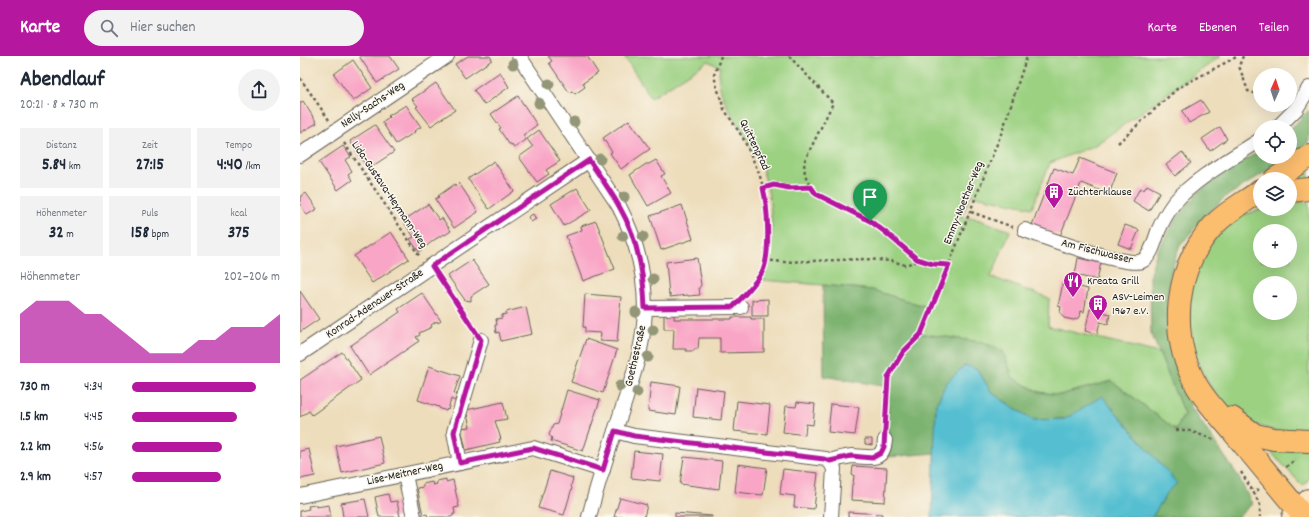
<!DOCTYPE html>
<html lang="de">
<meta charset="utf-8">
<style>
:root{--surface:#fff;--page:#f2f2f3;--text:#1f2937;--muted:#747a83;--accent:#b5179e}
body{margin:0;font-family:Dekko,sans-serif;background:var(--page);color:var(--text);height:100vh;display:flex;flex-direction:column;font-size:15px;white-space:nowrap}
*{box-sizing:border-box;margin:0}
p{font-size:13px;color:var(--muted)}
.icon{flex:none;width:22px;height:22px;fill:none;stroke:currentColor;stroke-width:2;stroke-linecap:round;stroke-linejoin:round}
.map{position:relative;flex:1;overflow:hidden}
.details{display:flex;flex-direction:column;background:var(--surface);width:300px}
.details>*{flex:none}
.needle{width:26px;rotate:3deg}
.tools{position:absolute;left:953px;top:12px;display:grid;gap:8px}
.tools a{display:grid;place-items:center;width:44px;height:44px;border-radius:50%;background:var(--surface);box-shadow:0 4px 16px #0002;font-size:20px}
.pin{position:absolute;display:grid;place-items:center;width:34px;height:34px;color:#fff;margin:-41px -17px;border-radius:50% 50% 50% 0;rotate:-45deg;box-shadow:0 0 4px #0007}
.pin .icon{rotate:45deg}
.round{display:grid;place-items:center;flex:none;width:42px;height:42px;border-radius:21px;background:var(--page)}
.overview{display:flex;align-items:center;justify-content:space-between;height:68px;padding:0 20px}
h1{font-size:22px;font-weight:700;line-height:30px}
.stats{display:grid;grid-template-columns:repeat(3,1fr);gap:6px;height:68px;padding:4px 20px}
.stats div{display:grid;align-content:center;border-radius:0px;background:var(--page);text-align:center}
.stats b{font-size:17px;font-weight:700}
.stats small{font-size:11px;font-weight:400}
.stats p{font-size:11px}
.chart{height:112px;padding:8px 20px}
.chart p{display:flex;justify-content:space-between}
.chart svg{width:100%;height:72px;margin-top:4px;fill:var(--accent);opacity:.7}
ul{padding:0 20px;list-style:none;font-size:13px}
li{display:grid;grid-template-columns:64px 48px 1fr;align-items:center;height:30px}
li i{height:10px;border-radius:5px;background:var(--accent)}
header{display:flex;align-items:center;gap:24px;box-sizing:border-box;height:56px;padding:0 20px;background:var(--accent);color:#fff}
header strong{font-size:19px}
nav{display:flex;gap:22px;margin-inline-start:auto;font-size:14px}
.search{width:280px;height:36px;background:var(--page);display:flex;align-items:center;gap:10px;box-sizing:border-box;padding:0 14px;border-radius:22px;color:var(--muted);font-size:15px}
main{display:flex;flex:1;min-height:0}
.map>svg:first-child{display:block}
.green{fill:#9cd182;stroke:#5c764f;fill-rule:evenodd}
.forest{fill:#7db370;stroke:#4c6846}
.water{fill:#55bfd1;stroke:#386e76}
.building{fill:#f9a5c6}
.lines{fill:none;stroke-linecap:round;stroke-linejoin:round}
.street-casing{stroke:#656054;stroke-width:16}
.secondary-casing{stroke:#656054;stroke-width:22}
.primary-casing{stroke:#656054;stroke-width:24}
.path{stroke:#656054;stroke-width:2.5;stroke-dasharray:3 3;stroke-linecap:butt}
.street{stroke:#fff;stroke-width:14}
.secondary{stroke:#fde5c5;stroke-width:20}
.primary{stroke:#fbbd6e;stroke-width:22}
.tree{fill:#939677}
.route-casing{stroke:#fff;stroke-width:8}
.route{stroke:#b5179e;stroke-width:5}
.labels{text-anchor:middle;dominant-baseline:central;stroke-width:3;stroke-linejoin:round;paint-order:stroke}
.street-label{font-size:12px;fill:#1c1c1c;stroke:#fbf7ec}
.poi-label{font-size:12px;fill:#1c1c1c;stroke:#fbf7ec;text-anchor:start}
</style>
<header>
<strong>Karte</strong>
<div class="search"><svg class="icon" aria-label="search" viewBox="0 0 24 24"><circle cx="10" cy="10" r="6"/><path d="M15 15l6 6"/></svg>Hier suchen</div>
<nav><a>Karte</a><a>Ebenen</a><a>Teilen</a></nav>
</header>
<main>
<section class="details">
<div class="overview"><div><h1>Abendlauf</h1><p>20:21 · 8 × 730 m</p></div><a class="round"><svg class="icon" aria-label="share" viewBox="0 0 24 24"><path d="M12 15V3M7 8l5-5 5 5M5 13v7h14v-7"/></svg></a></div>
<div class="stats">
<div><p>Distanz</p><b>5.84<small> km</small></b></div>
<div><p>Zeit</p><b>27:15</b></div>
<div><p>Tempo</p><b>4:40<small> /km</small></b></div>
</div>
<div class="stats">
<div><p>Höhenmeter</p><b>32<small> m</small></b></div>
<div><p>Puls</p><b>158<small> bpm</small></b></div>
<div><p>kcal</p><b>375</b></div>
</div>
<div class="chart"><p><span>Höhenmeter</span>202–206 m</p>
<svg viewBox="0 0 160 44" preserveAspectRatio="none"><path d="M0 44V14L10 6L20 6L30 6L40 14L50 14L60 22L70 30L80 38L90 38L100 38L110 30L120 30L130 22L140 22L150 22L160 14V44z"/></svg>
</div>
<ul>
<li><b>730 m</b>4:34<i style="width:84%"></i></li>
<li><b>1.5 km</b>4:45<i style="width:71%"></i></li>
<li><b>2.2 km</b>4:56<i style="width:61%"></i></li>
<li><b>2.9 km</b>4:57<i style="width:60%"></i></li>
</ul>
</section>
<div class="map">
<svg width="1009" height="461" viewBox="0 0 1009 461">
<rect width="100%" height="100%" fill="#fbf7ec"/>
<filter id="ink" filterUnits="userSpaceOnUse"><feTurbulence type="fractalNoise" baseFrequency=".025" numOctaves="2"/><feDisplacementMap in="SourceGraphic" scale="8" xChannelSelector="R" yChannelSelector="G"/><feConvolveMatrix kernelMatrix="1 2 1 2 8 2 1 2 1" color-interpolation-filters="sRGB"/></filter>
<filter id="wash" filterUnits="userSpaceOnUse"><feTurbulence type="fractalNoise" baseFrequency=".012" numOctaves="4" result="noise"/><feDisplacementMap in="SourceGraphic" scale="16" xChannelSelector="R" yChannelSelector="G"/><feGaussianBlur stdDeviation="0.9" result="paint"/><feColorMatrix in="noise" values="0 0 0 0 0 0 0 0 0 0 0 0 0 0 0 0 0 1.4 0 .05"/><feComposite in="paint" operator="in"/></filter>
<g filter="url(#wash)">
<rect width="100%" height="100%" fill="#edddbb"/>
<g class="green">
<path d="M 324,0 L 921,0 L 795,89 L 750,107 L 732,152 L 671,139 L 661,162 L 674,162 L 710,175 L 691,221 L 749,242 L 748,270 L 859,297 L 884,358 L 876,374 L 812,325 L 760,339 L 739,336 L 713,322 L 703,295 L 682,286 L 617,277 L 627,251 L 572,234 L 523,229 L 462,224 C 465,214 469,203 471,192 C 473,170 471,141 464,119 C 461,107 451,89 444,78 C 432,57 414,37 420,11 L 408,5 L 351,42 Z"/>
<polygon points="1009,109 1009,128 988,122"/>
<path d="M 995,145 L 1009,147 L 1009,372 L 978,376 L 944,365 L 915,340 L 895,300 L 889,255 L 891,220 L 908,189 L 938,161 L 961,153 L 990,153 L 990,146 ZM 960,175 L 990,175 L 990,205 L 960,205 ZM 960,227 L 990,227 L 990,257 L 960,257 Z"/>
<polygon points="967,392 1009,393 1009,423 1003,430"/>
</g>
<g class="forest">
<polygon points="1009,54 1009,85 1000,94 990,100 990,74"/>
<polygon points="960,95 960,101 989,101 924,142 902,163 879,191 870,219 867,247 869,271 891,351 938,420 952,448 938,461 852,461 867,437 877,427 765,363 733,364 692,337 677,313 636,350 635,397 587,401 589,331 524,320 523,229 572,234 627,251 617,277 682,286 703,295 713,322 739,336 760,339 812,325 876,374 884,358 851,277 850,218 857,195 876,163 898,136 933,111"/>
</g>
<polygon class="water" points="665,309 677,313 692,337 733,364 765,363 802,340 877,427 867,437 852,461 632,461 636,350 646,327"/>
<g id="blocks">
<g class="building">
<polygon points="59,0 90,0 99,13 77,27"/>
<polygon points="168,0 190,0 192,4 165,22 155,8"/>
<polygon points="248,0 287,0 298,17 283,27 285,31 275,38 272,35 269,36 249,7 252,5"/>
<polygon points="53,4 72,32 53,45 34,18"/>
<polygon points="200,16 209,31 184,49 174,34"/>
<polygon points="136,27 155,54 131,70 116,51 118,50 112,43"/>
<polygon points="218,40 237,69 223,79 226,84 214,92 211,88 209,88 199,73 201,72 191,58"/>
<polygon points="901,44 909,56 889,67 882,55"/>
<polygon points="3,45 17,67 0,77 0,47"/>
<polygon points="106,49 121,71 114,75 115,76 96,88 82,66 89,61 88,60"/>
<polygon points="329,64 350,93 321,113 310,97 312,96 303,82"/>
<polygon points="75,69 94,96 68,113 50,85"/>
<polygon points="920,71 927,83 910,95 902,83"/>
<polygon points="239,74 260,105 246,114 249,118 237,126 219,101 233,91 227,83"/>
<polygon points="43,90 51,101 45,104 52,115 48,118 52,124 38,134 19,106"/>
<polygon points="882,96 891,107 875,120 866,109"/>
<polygon points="780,102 817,117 809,138 781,127 760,180 732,169 754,112 773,119"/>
<polygon points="356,104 365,118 361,120 371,137 348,150 330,119 346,108 349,108"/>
<polygon points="194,105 214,135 189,153 168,123"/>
<polygon points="159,127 178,156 154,172 135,143 139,141 138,140 155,128 156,130"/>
<polygon points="847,129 860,136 849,155 833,145 840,132 844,134"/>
<polygon points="277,132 291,154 264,170 251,148"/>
<polygon points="6,137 17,153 7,159 0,148 0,141"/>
<polygon points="128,148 139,164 142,162 151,175 145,179 144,178 134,184 119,196 110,183 114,181 103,165"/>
<polygon points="382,149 393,183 361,194 350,160"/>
<polygon points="233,158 236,163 231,166 228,161"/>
<polygon points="296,165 315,213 283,225 266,180 282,174 281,170"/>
<polygon points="825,169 839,174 831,193 818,188"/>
<polygon points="91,176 109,203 72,227 54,200"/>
<polygon points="397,202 401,229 399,232 400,239 388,240 388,239 370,241 370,238 369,239 366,206"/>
<polygon points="778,202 801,207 797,224 775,219"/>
<polygon points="172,204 189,228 171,240 171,245 165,244 148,220"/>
<polygon points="763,227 788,233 784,256 781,255 780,261 774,264 764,262 760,256 761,251 758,250"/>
<polygon points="0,235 19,263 0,276"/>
<polygon points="122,237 141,265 138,267 137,265 131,269 132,271 119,277 120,279 116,281 119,285 69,319 50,290 100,256 98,253"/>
<polygon points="285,238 321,241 317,286 300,285 301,277 285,276 285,271 283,271"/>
<polygon points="468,243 468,260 452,260 452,244"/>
<polygon points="226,251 232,278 201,285 199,276 196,277 195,269 197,269 196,263 202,262 202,259 206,258 206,256"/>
<polygon points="790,253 810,258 808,268 800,266 797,278 785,275"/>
<polygon points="364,258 374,258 374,263 432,263 432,261 451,261 451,263 464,263 464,296 420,297 420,282 399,282 398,293 394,293 394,295 386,295 386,293 373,293 374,273 364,273"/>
<polygon points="286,283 317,294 303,337 271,326"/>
<polygon points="42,296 61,324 12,359 9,355 0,361 0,324"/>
<polygon points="129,310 160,320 154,337 157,338 155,345 151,343 148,354 147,353 146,355 139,352 139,351 118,344"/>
<polygon points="351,326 380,330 376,359 348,355"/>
<polygon points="396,331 424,335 421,364 393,361"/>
<polygon points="267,334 300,344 283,395 251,385 252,382 249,379 253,369 257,368"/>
<polygon points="437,345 470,349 467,378 434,375"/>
<polygon points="203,346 207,363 195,365 201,383 199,383 200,386 166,394 161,372 170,371 166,354"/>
<polygon points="497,346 515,348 513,369 506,368 505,379 483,376 486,350 496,351"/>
<polygon points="531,348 559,351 555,379 528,376"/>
<polygon points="79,380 85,407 42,417 36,390"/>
<polygon points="565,383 572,383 572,389 565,388"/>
<polygon points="9,393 15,420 0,423 0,395"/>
<polygon points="334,395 363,398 360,425 331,422"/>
<polygon points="384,401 422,405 419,433 380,428"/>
<polygon points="438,408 467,412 463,439 435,436"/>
<polygon points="553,410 587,412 585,446 551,444 552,428 553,428 554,419 552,419"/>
<polygon points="483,413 518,417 514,453 494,451 495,440 480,438"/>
<polygon points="250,415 273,422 271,430 272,432 264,459 238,452"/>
<polygon points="146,423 146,426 153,424 159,451 154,452 155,458 153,458 153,460 151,461 128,461 127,458 123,459 117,432 123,431 123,428 132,426 133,429 137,428 137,425"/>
<polygon points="88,438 90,446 97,445 100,461 79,461 75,441"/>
<polygon points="320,442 347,449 344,461 314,461"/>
<polygon points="65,443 69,461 43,461 41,447"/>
<polygon points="16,449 16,451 29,449 31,461 0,461 0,455 9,453 8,450"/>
<polygon points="548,456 582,458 582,461 548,461"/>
<polygon points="375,457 412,460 412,461 375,461"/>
</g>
</g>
</g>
<g filter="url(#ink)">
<use href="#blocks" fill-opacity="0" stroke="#656054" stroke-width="1"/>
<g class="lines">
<g class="street-casing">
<g id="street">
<path d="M 219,0 L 319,150 C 338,187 348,226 344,268 C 342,293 334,317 326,342 C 313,381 299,421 289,461"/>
<polyline points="978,71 996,53 1009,32"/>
<polyline points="0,99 147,0"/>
<path d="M 725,174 C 743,181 828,212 842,205 C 852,200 855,183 859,173 C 863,164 868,155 874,147 C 894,123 934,101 960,84"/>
<polyline points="345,252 441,251"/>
<polyline points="0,298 289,104"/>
<polyline points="315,375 334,380 526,403 531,407 534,413 531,461"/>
<path d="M 530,405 C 537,403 544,401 552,400 C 568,400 583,408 585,384"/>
<polyline points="160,407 154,376 181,284"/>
<polyline points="105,419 114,461"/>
<polyline points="0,440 233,392 303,414"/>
</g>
</g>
<g class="secondary-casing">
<polyline id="secondary" points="992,461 1009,443"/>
</g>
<g class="primary-casing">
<g id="primary">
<polyline points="975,123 1009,100"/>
<path d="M 960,135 C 945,146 927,155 914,169 C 874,212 868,279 897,330 C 907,347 922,362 935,378 C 956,403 977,429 999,455"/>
<polyline points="990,135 1009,133"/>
<polyline points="932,362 955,379 974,383 1009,385"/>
</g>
</g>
<g class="path">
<polyline points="421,0 414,19 416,28 424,53 443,82 459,117 466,141 467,176 466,199 464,212 458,223 444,238"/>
<polyline points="489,0 533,47 504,106 505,119 511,131 516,138 570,165 585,175 617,203 633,207 649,209"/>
<polyline points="943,0 939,10 948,35 960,39"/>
<polyline points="0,22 29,64"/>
<polyline points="44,87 120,201"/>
<polyline points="818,87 878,32 938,0"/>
<polyline points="463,132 474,129 489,132 511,131"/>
<polyline points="671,156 713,171"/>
<polyline points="465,204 483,206 565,203 592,205 605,209 621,204"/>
<polyline points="139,222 173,273"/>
<polyline points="585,370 588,321 603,296 621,278 703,73 727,0"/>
<polyline points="876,374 887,374 915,384"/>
<polyline points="986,411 996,403"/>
<polyline points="941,416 954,437"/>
<polyline points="959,433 954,437 960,449 960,461"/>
</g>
<use href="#street" class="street"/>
<use href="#secondary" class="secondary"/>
<use href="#primary" class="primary"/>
</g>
<g class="tree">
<circle cx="213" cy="8" r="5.5"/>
<circle cx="249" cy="28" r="5.5"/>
<circle cx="239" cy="47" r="5.5"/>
<circle cx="274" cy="66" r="5.5"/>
<circle cx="300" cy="103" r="5.5"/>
<circle cx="324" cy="141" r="5.5"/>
<circle cx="323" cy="180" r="5.5"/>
<circle cx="343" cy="181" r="5.5"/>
<circle cx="353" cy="223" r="5.5"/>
<circle cx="336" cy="256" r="5.5"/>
<circle cx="353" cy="274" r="5.5"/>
<circle cx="348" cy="301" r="5.5"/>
<circle cx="320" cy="330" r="5.5"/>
<circle cx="337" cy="336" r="5.5"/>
</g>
</g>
<g class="lines" filter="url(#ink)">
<g class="route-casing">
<path id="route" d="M 289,104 C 299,119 310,134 319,150 C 337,181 344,217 345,252 L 433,251 C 442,241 459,225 464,212 C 470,193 468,151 463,132 L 474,129 L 489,132 L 511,131 L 516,138 L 570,165 L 585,176 L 617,203 L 633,208 L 649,209 L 621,278 L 603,296 L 588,321 L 584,391 L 581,397 L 572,402 L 551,400 L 530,405 L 524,403 L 334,380 L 315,375 L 303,414 L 233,392 L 160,407 L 154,376 L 181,284 L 132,210 Z"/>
</g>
<use href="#route" class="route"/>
</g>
<defs>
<g id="building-pin" transform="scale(1)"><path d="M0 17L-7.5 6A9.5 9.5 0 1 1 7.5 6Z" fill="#b5179e" stroke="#fbf7ec"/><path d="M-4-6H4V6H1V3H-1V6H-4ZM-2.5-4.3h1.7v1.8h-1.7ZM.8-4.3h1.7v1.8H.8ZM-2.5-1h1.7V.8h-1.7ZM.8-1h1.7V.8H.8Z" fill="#fff"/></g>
<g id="restaurant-pin" transform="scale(1)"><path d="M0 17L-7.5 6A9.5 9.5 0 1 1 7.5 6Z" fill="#b5179e" stroke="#fbf7ec"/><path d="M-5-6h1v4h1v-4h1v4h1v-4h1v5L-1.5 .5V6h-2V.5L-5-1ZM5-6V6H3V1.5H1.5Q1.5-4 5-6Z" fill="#fff"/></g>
</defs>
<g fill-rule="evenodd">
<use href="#building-pin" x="754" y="136"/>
<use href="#restaurant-pin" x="773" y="225"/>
<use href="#building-pin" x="798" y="248"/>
</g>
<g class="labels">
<g class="street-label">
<text transform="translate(73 49) rotate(-34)">Nelly-Sachs-Weg</text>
<text transform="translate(454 89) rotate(64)">Quittenpfad</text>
<text transform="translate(89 139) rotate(56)">Lida-Gustava-Heymann-Weg</text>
<text transform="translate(664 147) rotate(-68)">Emmy-Noether-Weg</text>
<text transform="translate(797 196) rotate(14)">Am Fischwasser</text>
<text transform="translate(75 248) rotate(-34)">Konrad-Adenauer-Straße</text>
<text transform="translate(336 300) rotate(-77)">Goethestraße</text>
<text transform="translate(105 418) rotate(-12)">Lise-Meitner-Weg</text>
</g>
<g class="poi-label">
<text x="768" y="136">Züchterklause</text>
<text x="787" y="225">Kreata Grill</text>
<text x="812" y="241">ASV-Leimen<tspan x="812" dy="14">1967 e.V.</tspan></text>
</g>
</g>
</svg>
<div class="tools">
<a><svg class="needle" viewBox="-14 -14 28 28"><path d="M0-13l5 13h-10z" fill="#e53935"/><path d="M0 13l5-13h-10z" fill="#747a83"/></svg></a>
<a><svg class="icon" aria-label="locate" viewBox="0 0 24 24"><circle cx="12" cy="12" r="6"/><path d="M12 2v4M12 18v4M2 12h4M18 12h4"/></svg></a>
<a><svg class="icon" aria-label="layers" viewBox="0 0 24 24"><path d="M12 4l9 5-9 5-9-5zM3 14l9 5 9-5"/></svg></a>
<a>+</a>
<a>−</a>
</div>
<div class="pin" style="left:570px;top:165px;background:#1e9e55"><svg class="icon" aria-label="arrive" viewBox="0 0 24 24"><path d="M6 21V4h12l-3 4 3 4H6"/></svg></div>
</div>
</main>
